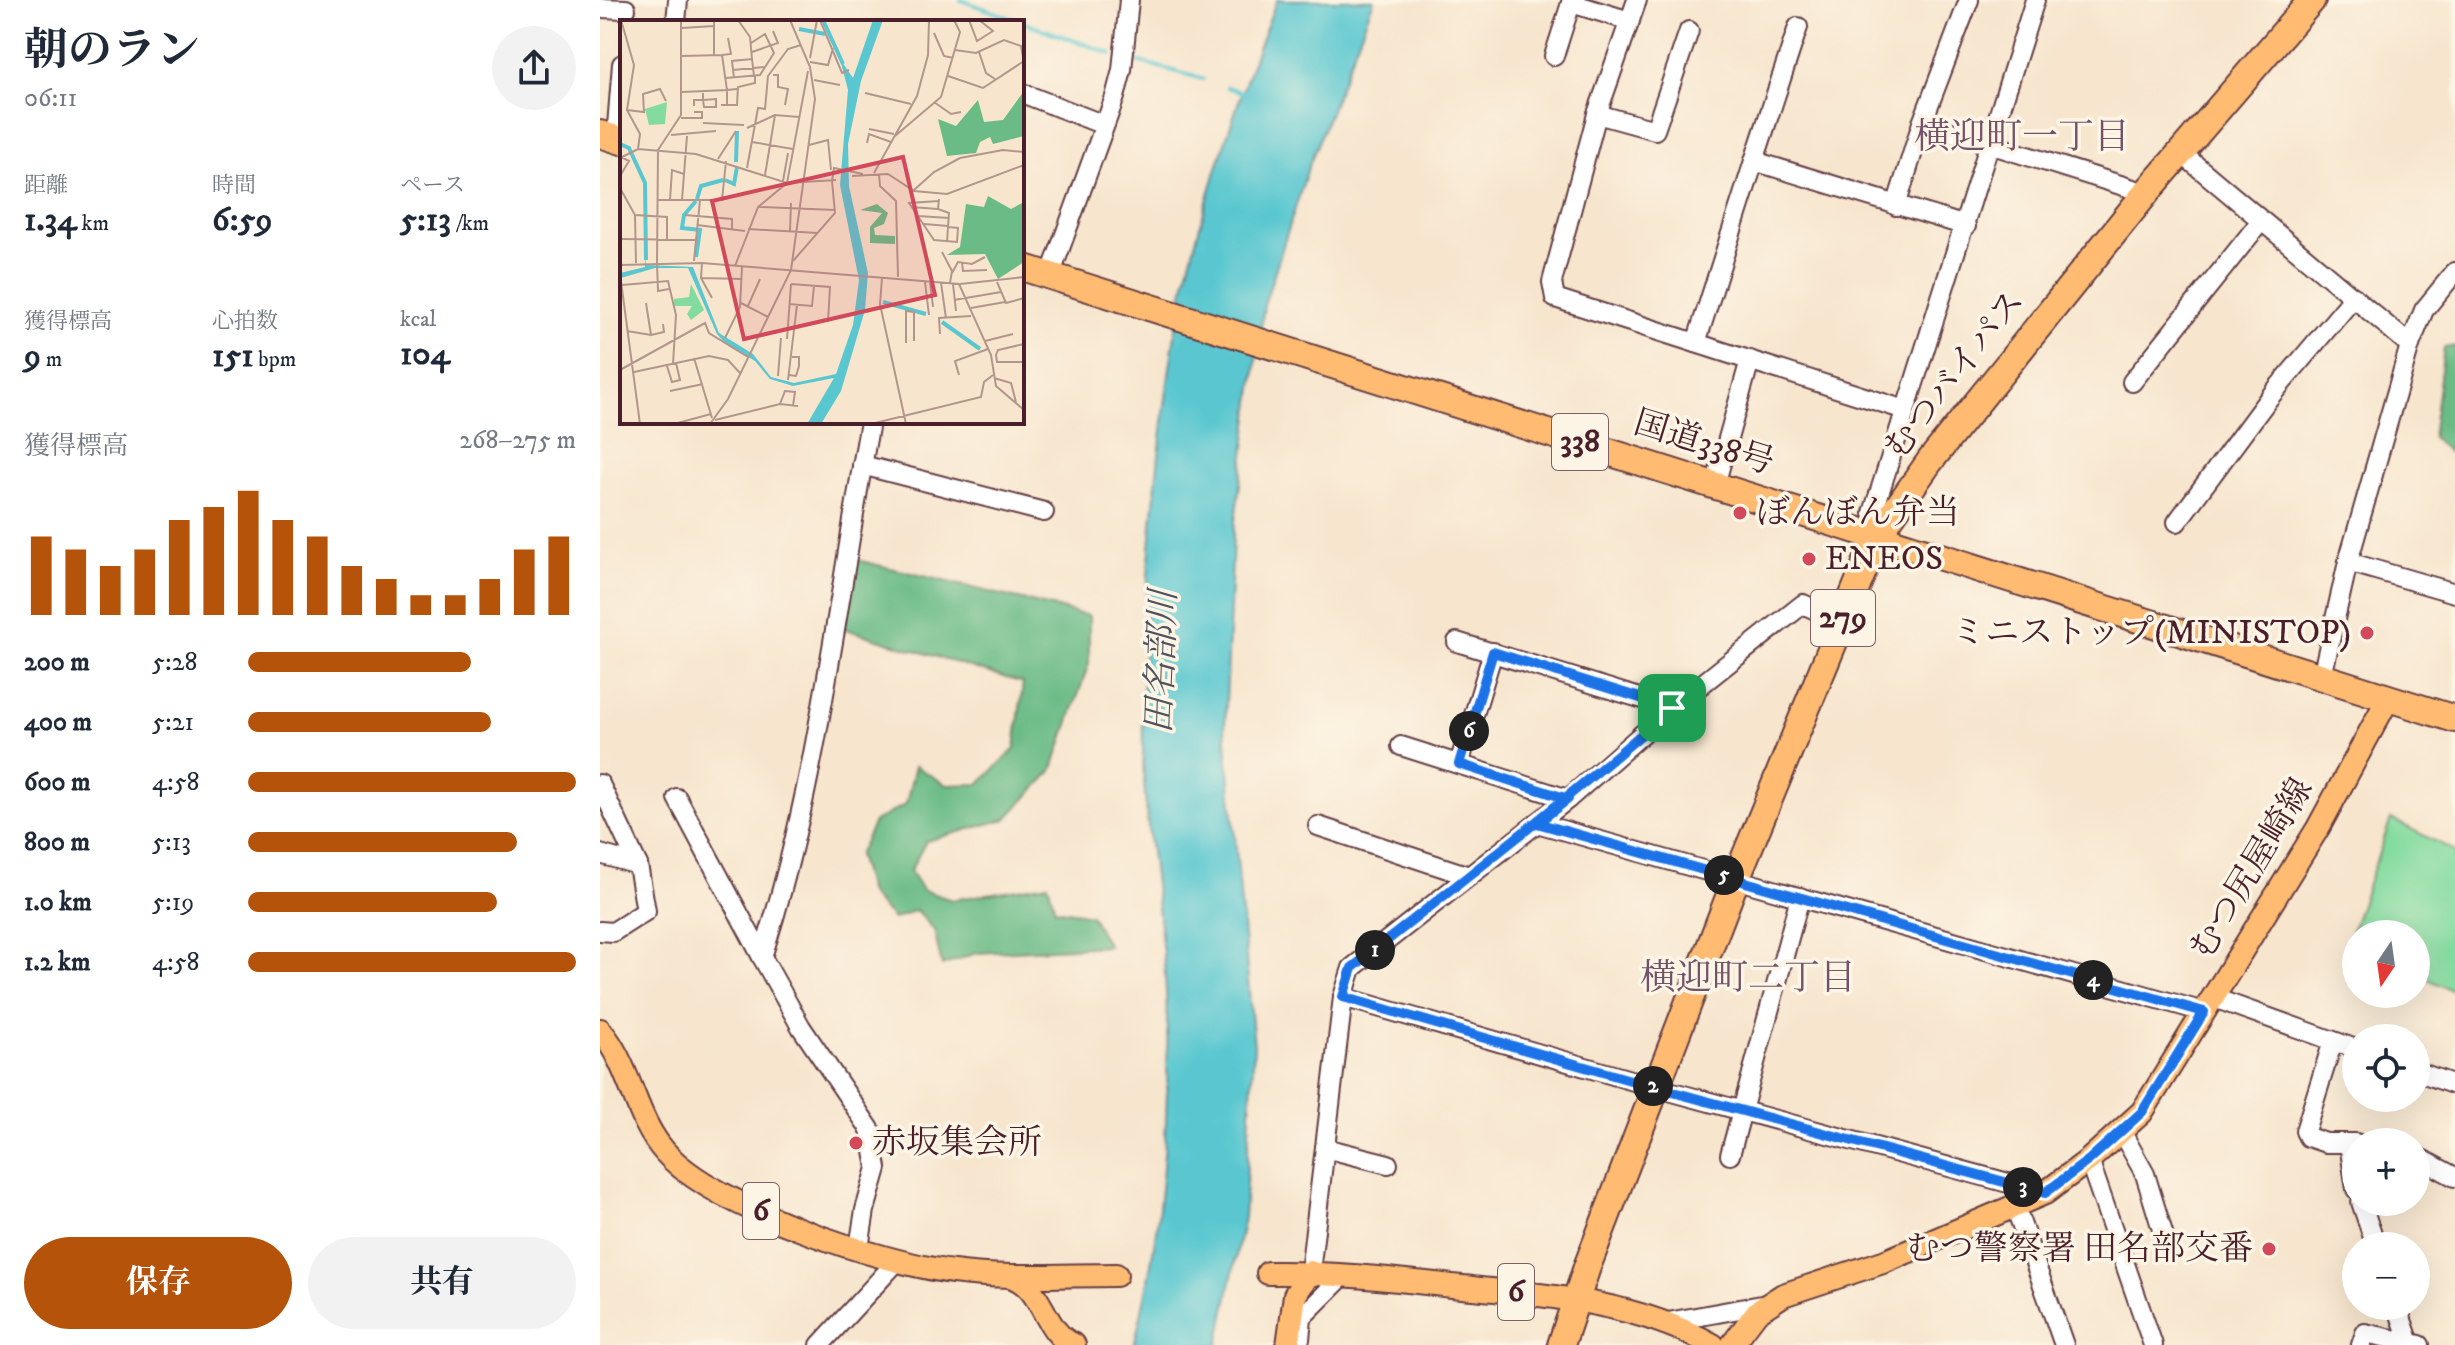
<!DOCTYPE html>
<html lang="ja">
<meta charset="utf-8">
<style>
:root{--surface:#fff;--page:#f2f2f3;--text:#1f2937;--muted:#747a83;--accent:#b45309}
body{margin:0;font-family:"IM FELL DW Pica","Noto Serif JP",serif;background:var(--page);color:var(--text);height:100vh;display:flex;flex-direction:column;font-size:30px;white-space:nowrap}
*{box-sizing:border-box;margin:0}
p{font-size:26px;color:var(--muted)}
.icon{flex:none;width:44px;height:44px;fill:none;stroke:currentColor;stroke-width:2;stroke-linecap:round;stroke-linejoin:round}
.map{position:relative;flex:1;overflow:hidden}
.sheet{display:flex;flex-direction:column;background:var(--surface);width:600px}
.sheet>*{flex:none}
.needle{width:52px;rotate:193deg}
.controls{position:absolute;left:1742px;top:920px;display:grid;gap:16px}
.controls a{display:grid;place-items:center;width:88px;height:88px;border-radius:50%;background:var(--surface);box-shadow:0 8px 32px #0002;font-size:40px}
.pin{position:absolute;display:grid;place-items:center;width:68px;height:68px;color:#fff;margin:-34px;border-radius:16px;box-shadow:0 4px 12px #0006}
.km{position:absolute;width:40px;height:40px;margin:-20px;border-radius:50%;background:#222;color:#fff;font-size:22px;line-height:40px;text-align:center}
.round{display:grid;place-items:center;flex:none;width:84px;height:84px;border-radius:42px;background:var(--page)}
.head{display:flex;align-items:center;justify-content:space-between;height:136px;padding:0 24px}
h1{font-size:44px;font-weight:700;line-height:60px}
.stats{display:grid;grid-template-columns:repeat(3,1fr);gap:12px;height:136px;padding:8px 24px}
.stats div{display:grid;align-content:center}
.stats b{font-size:34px;font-weight:700}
.stats small{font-size:22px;font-weight:400}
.stats p{font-size:22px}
.chart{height:224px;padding:16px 24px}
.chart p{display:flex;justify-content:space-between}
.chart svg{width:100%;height:144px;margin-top:8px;stroke:var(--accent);stroke-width:6}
.action{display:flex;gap:16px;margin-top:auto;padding:16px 24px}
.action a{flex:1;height:92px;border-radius:48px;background:var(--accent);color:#fff;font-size:32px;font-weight:700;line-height:92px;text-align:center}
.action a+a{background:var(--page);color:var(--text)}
ul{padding:0 24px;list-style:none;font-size:26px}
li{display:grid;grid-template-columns:128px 96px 1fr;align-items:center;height:60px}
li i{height:20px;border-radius:10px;background:var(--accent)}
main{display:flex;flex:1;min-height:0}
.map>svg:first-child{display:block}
.green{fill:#83db9f;stroke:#667d65;stroke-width:2}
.forest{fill:#6abb86;stroke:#5a6d58;stroke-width:2}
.water{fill:#5ac7d0;stroke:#52737e;stroke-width:2}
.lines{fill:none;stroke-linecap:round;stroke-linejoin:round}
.stream{stroke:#5ac7d0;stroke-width:4}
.minor-casing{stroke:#643d43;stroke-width:22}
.major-casing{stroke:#643d43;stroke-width:26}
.highway-casing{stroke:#643d43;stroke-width:30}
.minor{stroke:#fff;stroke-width:18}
.major{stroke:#ffbb71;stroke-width:22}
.highway{stroke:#ffbb71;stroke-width:26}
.route-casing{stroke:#fff;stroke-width:16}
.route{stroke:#1a73e8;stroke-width:10}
.poi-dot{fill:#d1495b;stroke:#fcf5e5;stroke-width:3}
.labels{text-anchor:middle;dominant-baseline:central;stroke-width:7;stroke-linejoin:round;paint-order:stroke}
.shield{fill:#fcf5e5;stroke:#7f5f63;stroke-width:2}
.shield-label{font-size:32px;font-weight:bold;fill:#4a1f2b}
.street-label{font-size:34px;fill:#4a1f2b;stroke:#fcf5e5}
.poi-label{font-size:34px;fill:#4a1f2b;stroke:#fcf5e5;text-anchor:start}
.neighbourhood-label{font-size:36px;fill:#745269;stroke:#fcf5e5}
.water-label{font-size:36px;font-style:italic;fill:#4f515d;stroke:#fcf5e5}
.inset-river{fill:none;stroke:#5ac7d0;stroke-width:4}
.inset-road{fill:none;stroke:#b2968c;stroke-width:2}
.view{fill:#d1495b;fill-opacity:0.15;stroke:#d1495b;stroke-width:4}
.inset-edge{fill:none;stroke:#4a1f2b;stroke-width:4}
</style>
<main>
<section class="sheet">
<div class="head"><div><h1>朝のラン</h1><p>06:11</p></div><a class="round"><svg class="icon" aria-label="share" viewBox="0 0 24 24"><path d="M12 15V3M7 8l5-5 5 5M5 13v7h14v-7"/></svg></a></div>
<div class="stats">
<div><p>距離</p><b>1.34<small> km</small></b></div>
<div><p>時間</p><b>6:59</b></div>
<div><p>ペース</p><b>5:13<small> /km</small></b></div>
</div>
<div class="stats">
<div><p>獲得標高</p><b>9<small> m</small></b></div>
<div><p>心拍数</p><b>151<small> bpm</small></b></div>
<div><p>kcal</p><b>104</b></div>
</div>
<div class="chart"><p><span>獲得標高</span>268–275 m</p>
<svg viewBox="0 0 160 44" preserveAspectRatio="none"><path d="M5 44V20M15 44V24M25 44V29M35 44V24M45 44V15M55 44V11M65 44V6M75 44V15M85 44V20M95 44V29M105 44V33M115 44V38M125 44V38M135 44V33M145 44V24M155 44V20"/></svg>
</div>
<ul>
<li><b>200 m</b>5:28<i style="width:68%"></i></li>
<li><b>400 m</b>5:21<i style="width:74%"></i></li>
<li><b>600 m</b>4:58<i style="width:100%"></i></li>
<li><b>800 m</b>5:13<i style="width:82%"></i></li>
<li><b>1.0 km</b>5:19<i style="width:76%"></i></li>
<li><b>1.2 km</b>4:58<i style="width:100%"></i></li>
</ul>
<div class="action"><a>保存</a><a>共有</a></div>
</section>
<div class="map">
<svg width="1855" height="1345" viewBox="0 0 1855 1345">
<rect width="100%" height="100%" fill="#fcf5e5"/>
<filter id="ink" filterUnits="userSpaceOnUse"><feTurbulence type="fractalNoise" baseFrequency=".0125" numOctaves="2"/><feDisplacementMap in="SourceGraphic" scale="16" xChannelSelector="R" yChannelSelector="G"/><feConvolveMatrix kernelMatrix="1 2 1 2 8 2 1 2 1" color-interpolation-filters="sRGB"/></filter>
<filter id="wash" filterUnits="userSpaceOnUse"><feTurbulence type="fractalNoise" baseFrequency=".006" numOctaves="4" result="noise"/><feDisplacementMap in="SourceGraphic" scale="32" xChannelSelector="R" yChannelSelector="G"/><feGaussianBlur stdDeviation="1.8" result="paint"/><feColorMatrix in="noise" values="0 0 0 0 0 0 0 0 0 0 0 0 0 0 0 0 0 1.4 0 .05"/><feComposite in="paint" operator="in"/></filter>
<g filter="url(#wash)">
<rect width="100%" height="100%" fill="#f7e5cd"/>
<polygon class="green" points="1791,819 1855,851 1855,992 1822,976 1816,986 1816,934 1756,934 1756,942 1749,938"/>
<g class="forest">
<polygon points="1855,346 1855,454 1852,455 1832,437 1844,348"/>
<polygon points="257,560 489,616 489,663 452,771 406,819 326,841 310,871 322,890 352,900 448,884 455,909 491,915 508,946 376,953 342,966 334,930 316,910 293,919 269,894 258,855 274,822 306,804 315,766 347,785 379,784 415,749 423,683 242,628"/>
</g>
<path class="water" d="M 677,0 L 774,0 L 708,168 L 664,305 L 633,536 L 625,728 L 654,1046 L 644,1217 L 618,1345 L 534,1345 C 563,1231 571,1108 566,991 C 562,911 544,831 543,752 C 541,643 549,537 562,430 C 569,375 575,320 589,267 C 612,177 642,86 677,0 Z"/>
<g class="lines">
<g class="stream">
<polyline points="361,0 512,54"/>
<polyline points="533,60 603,79"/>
<polyline points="627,87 647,94"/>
</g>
</g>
</g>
<g filter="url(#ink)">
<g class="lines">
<g class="minor-casing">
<g id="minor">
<polyline points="1037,0 997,114 952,282 955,298 1305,410"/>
<polyline points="971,3 1030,21"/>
<polyline points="0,8 26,9"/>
<polyline points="76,22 78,0"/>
<polyline points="954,56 972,0"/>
<polyline points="422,93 504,125"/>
<polyline points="997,114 1055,130 1089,31"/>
<polyline points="1322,123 1546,193"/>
<polyline points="16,139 22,64"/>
<polyline points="1580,152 1810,345"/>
<polyline points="1154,161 1198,27"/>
<polyline points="1296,206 1322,123 1369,0"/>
<polyline points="450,276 515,97 522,70 529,0"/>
<polyline points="1096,343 1154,161 1366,226"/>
<polyline points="1532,382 1661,221"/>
<polyline points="262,465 444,512"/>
<polyline points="1115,485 1150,360"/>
<polyline points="1577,522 1669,398 1754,297"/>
<polyline points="1278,535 1273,513 1435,0"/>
<polyline points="1748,562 1855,593"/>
<polyline points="857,642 1072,708"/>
<polyline points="1722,676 1748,562 1810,345 1824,310 1855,272"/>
<polyline points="801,746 968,799"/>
<polyline points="859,764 893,652"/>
<polyline points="0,784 38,865 46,911 13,932 0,931"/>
<polyline points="77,798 162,957"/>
<polyline points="937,823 1604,1012"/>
<polyline points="718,826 869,876"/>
<polyline points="0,854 38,865"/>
<polyline points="743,997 1058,1088 1445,1193"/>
<polyline points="1614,998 1756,1049"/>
<polyline points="1733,1041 1705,1131 1708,1137 1726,1143 1756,1143"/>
<polyline points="1816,1071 1855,1085"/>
<polyline points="1521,1131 1545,1174 1564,1236"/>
<polyline points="1749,1144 1756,1189"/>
<polyline points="725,1148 788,1164"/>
<polyline points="1130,1155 1200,897"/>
<polyline points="1816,1156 1855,1177"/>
<polyline points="1489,1160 1553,1345"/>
<polyline points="1761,1202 1776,1246"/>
<polyline points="1415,1206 1464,1345"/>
<path d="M 259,1248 L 265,1210 L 277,1168 L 270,1129 L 201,1027 L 162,957 C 218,784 237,600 270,422"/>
<polyline points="710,1272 743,997 752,968 968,799 1072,708 1203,604 1241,622"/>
<polyline points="1797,1306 1810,1343"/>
<polyline points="1068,1322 1167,1304"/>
<polyline points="700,1339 702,1317 744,1275"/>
<polyline points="220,1345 298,1260"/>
<polyline points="1761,1345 1765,1333 1820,1345"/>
</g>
</g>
<g class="major-casing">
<g id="major">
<path d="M 0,1030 C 31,1066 34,1117 65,1152 C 113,1207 280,1263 353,1272 C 406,1279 463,1275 516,1275"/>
<path d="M 668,1273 C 730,1272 791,1279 852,1286 C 942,1295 1032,1300 1113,1345"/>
<path d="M 409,1276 C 445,1286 441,1331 474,1345"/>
<polyline points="688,1345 695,1295 710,1272"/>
<polyline points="1132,1345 1157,1312 1183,1295 1286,1261 1445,1193 1489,1160 1542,1112 1718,828 1789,697"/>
</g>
</g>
<g class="highway-casing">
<g id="highway">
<polyline points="0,134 22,141"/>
<polyline points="422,267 1855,719"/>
<polyline points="961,1345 987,1267 1136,879 1278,535 1330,461 1546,193 1712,0"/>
</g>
</g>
<use href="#minor" class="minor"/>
<use href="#major" class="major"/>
<use href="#highway" class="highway"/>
</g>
</g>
<g class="lines" filter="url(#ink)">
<g class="route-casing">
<path id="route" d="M 1072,708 C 968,799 860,883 752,968 L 743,997 L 1058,1088 L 1445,1193 L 1489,1160 L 1542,1112 L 1604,1012 L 937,823 L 968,799 L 859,764 L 893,652 L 1072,708"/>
</g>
<use href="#route" class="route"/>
</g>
<g class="poi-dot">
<circle cx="1140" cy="513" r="8"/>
<circle cx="1209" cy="559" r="8"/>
<circle cx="1767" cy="633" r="8"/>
<circle cx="256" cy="1143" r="8"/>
<circle cx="1669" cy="1249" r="8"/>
</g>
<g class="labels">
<g class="shield">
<rect x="952" y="414" width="56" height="56" rx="6"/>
<rect x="1211" y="590" width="64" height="56" rx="6"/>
<rect x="143" y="1183" width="36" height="56" rx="6"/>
<rect x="898" y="1264" width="36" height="56" rx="6"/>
</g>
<g class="shield-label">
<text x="980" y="442">338</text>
<text x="1243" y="618">279</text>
<text x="161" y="1211">6</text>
<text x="916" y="1292">6</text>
</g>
<g class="street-label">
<text transform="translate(1355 375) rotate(-52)">むつバイパス</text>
<text transform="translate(1104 443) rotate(17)">国道338号</text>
<text transform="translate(1652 869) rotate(-59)">むつ尻屋崎線</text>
</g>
<g class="poi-label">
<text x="1156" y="513">ぼんぼん弁当</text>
<text x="1225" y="559">ENEOS</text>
<text x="1751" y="633" text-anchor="end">ミニストップ(MINISTOP)</text>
<text x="272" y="1143">赤坂集会所</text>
<text x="1653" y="1249" text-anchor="end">むつ警察署 田名部交番</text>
</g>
<g class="neighbourhood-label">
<text x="1422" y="137">横迎町一丁目</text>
<text x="1148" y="978">横迎町二丁目</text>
</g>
<g class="water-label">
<text transform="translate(562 662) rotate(-88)">田名部川</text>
</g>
</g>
<g transform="translate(20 20)">
<rect width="404" height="404" fill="#f7e5cd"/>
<path d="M 47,82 L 45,104 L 29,105 L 25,89 ZM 71,264 L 84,290 L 71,300 L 67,294 L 72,286 L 54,286 L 54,279 L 69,277 Z" fill="#83db9f"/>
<path d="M 404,71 L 404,116 L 373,124 L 370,117 L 360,122 L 356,133 L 327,136 L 318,99 L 336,106 L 358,80 L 364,102 L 383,100 ZM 368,176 L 391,189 L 404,182 L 404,242 L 378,259 L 365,234 L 327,235 L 340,227 L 346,184 L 364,187 ZM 257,184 L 268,193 L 264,204 L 254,208 L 255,215 L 275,216 L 275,224 L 250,223 L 250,207 L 262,193 L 240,190 Z" fill="#6abb86"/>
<path d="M 253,0 L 263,0 L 241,61 L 228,124 L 229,166 L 248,253 L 245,290 L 221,371 L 201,404 L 187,404 L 214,358 L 173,366 L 150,359 L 135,341 L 105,323 L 97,314 L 68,248 L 35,248 L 1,258 L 0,253 L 25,247 L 25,236 L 26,245 L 73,247 L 99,313 L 133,334 L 151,357 L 174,363 L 216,354 L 233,305 L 239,260 L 220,165 L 228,70 L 220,39 L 233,58 Z" fill="#5ac7d0"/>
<path class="inset-river" d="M 203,0 L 223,44M 179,9 L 205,14M 0,124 L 9,128 L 25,163 L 26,240M 116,142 L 117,111M 105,160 L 114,164 L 117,147M 77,179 L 81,166 L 103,160M 76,181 L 64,195 L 62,208 L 80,210 L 76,237M 263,282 L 306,294M 322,302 L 360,329"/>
<path class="inset-road" d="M 1,0 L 14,45 L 7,90 L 20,114 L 18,129M 118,0 L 130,17 L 132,39M 200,0 L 222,53 L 229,50M 349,0 L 357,21 L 373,11 L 359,0M 62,8 L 94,6M 314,13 L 324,36 L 333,38M 335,30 L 356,33 L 384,20 L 401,26 L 404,43M 132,32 L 158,23 L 153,11M 359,32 L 366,53 L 375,59M 102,35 L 111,34 L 108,18M 94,36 L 94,0M 190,38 L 197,0M 190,42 L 208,45 L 213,28M 113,50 L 145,47M 153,55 L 158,55 L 158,67 L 168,69 L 165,85M 328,56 L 363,68 L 404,41M 106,58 L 140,55 L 154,33 L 145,14 L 131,23M 114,58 L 112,41 L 132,39 L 134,56M 194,60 L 220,65M 62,72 L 107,70 L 102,35 L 62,36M 245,73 L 291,84M 314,82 L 331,94 L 341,92M 101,85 L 117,85 L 118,67 L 135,63 L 135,56M 107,85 L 107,70 L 117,69M 74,86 L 74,80 L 83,80 L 96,79 L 96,87 L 84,87 L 83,80 L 83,71M 7,90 L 24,92 L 23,74 L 40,69 L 46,81M 61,98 L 82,98 L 82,92 L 74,92M 83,103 L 124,105M 127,108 L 155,95M 249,109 L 274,114M 51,115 L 96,111M 275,116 L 321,77 L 340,12 L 334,0M 132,122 L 173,129M 247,123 L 249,114 L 271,122M 189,125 L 208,120 L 211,150M 0,138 L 18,129 L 76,134 L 167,163 L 188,51M 98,139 L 116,111M 127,148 L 138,88 L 145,89 L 148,56 L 168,29 L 181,25M 254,153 L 297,76 L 308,35 L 309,0M 259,154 L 260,166 L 276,181 L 278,257M 145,155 L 155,95 L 179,97M 0,156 L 9,141 L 1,137M 232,156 L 268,154 L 294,171 L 327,174 L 404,145M 163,161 L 168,133M 212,161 L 214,148 L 243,154M 0,168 L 15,195 L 16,243M 294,170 L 314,152 L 340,138 L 383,130 L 404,132M 319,179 L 318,189 L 329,193 L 327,222M 38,180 L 102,180 L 106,141M 50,180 L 52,150 L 64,154M 62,180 L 67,116M 319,181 L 289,183 L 314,220 L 337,222 L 338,208 L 328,207M 139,187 L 215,190M 291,187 L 318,189M 15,195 L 47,197 L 47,219M 65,195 L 112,199 L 112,209M 298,196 L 329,198M 304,204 L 328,206M 77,205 L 125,211M 128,209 L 198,213M 170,211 L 171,183M 0,219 L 76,220M 322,232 L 332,251 L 330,263M 74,241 L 80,180M 173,241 L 215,193 L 212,161M 342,242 L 343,251 L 367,250M 37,243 L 38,271 L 49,269M 37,243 L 38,130 L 61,95 L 61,0M 82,243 L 81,258 L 92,278M 0,245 L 82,243 L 339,264 L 371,335 L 376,366 L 404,390M 115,246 L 138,187 L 167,163 L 216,160M 332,253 L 338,242 L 352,244 L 365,237M 0,254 L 20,404M 81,258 L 122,259M 262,258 L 260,284 L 286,404M 305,262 L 309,295M 310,262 L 313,287M 377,262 L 386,283 L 404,278M 321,263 L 326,298M 171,264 L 210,267 L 208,302M 333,264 L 336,291M 340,264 L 404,257M 2,265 L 48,261 L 56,295 L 53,344M 334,280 L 381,272M 26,283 L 31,315 L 44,312 L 43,304M 121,283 L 148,297M 169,284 L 192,286 L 194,266M 128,286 L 140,259M 351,288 L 385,282M 7,311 L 31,315M 320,314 L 319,298 L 351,296M 105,318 L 120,287 L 122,247M 167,319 L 171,264M 365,321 L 393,314M 286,323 L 286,291 L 294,292 L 294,321M 404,324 L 378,330 L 376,335 L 377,342 L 404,342M 74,338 L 92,398M 47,346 L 52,362 L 60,360 L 56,343M 0,350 L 85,303 L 89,313 L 128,337M 14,352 L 89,336 L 108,340 L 120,353M 169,355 L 176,356 L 179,346 L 179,337 L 172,337M 339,355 L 335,341 L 368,329M 158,356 L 161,318M 374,358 L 391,363 L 396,382M 168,360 L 177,285M 50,371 L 83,364M 160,384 L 165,371 L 175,372 L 173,386M 95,400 L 160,384 L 178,386M 54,404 L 91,394M 90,404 L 108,379 L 171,250 L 195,79 L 190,47 L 170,0M 251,404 L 361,377 L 364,362 L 373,355"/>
<path class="view" d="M 283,137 L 315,275 L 124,319 L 92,181 Z"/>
<rect width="404" height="404" class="inset-edge"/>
</g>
</svg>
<div class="controls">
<a><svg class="needle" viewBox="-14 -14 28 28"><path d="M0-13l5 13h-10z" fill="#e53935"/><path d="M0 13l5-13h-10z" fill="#747a83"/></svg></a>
<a><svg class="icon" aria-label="locate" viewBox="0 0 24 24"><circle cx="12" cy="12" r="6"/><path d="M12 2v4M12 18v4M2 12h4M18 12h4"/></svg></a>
<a>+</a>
<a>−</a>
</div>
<div class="pin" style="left:1072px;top:708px;background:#1e9e55"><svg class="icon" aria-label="arrive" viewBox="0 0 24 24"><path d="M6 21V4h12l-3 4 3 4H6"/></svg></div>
<b class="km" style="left:775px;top:950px">1</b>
<b class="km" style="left:1053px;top:1086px">2</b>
<b class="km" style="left:1423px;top:1187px">3</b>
<b class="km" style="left:1493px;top:980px">4</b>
<b class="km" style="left:1124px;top:875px">5</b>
<b class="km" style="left:869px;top:731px">6</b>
</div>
</main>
